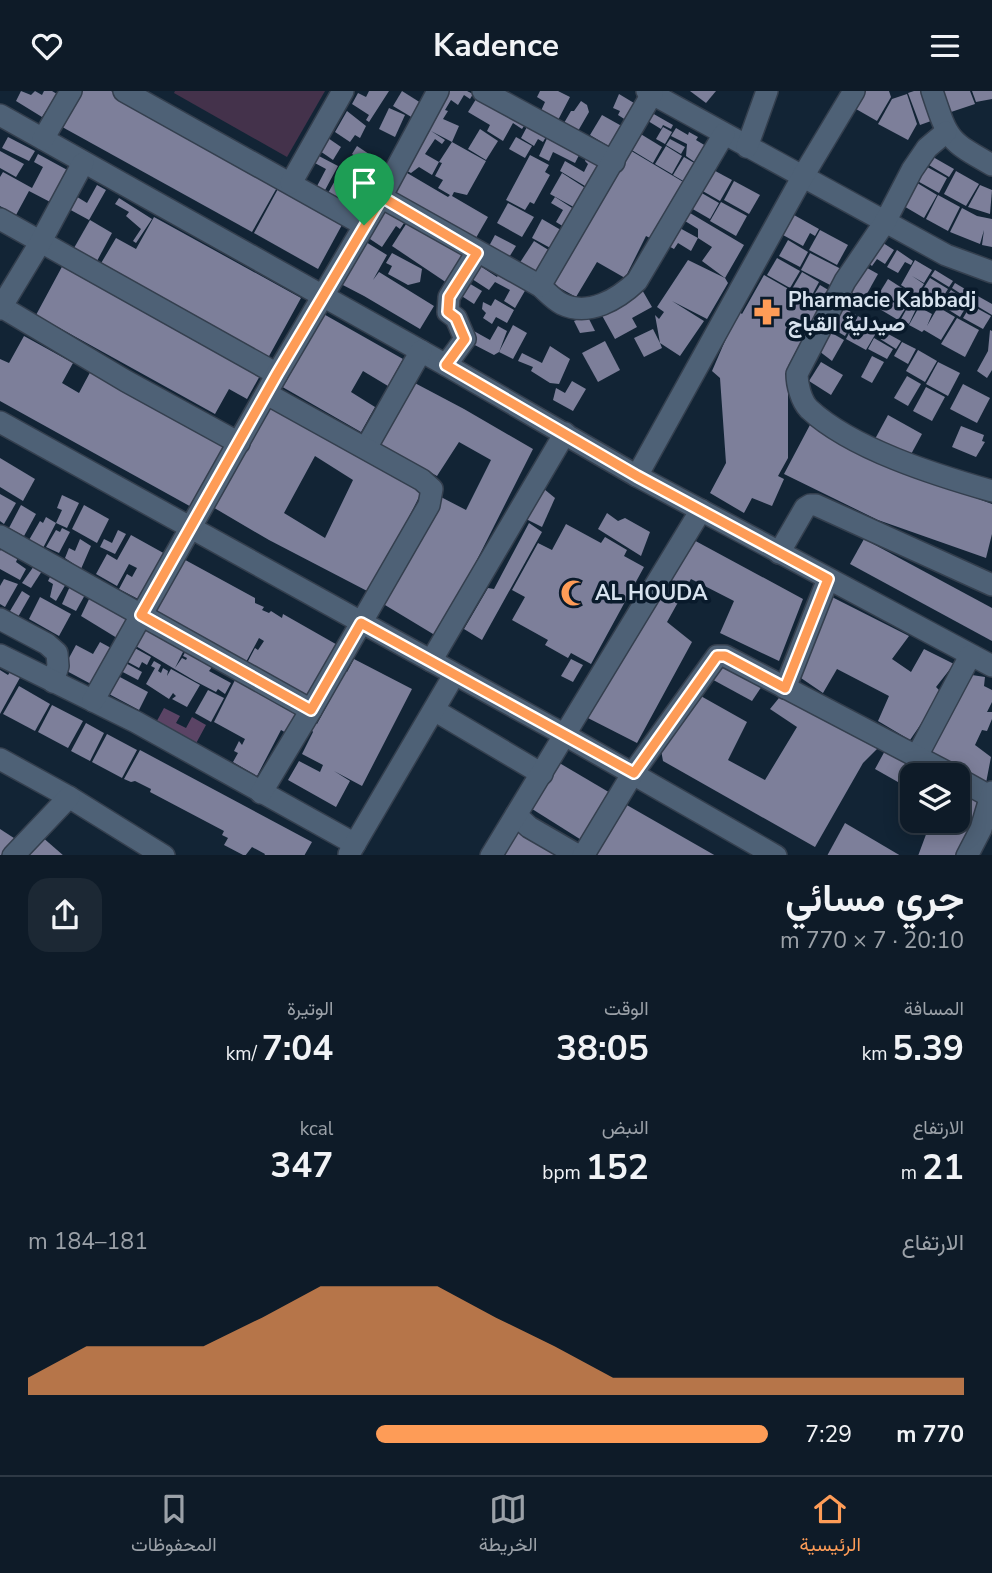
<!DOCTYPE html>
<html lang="ar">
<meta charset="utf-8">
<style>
:root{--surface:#0e1b28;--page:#1c2834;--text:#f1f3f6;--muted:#9ba1a8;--line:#2e3945;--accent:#fe9c57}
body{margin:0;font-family:"Nunito Sans",Vazirmatn,sans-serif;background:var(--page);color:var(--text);direction:rtl;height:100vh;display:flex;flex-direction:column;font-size:26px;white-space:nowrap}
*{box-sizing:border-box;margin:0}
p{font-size:23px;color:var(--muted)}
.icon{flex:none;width:38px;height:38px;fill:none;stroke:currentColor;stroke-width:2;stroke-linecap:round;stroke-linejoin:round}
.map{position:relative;height:764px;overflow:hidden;direction:ltr}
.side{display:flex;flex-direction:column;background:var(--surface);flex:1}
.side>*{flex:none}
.fabs{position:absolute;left:900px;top:672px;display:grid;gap:14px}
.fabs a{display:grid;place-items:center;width:70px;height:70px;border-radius:14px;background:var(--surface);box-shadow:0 4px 18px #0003,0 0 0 2px var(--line);font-size:35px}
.pin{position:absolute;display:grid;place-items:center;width:60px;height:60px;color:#fff;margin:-72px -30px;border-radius:50% 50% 50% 0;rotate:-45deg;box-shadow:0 0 7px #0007}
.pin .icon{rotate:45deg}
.round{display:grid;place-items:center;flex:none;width:74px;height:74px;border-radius:21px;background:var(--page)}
.headline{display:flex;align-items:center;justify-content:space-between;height:119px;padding:0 28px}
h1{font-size:38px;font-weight:700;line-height:52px}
.figures{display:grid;grid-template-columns:repeat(3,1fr);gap:10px;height:119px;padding:7px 28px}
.figures div{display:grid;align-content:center}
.figures b{font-size:35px;font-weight:700}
.figures small{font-size:19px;font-weight:400}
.figures p{font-size:19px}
.chart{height:196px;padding:14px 28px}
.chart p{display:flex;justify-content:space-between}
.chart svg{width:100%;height:126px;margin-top:7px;fill:var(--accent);opacity:.7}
ul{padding:0 28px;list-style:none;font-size:23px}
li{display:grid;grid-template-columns:112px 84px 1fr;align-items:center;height:52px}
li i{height:18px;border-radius:9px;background:var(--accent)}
header{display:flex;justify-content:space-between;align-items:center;height:91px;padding:0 28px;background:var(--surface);font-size:32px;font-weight:700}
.menu{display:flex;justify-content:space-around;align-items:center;height:98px;border-top:2px solid var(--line);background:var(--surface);font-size:19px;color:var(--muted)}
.menu a{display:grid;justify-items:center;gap:4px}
.menu .selected{color:var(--accent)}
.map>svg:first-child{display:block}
.green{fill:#44324b}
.forest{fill:#5b4465}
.building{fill:#7d7f9a;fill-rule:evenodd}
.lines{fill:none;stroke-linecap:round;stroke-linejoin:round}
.minor-casing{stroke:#343f4e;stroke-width:24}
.minor{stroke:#4e6176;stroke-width:21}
.route-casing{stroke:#fff;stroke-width:14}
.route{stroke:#fe9c57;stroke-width:9}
.labels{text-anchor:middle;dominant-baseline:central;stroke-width:7;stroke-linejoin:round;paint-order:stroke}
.poi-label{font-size:21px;font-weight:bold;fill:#d7e2ee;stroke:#091a2b;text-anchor:start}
</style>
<header><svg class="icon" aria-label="menu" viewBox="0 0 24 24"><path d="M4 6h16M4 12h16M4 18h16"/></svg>Kadence<svg class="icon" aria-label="heart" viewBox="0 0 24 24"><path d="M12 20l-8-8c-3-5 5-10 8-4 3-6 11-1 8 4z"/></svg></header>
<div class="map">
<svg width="992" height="765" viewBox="0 0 992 765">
<rect width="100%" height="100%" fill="#122435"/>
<polygon class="green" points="175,0 325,0 287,66 174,2"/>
<polygon class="forest" points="164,617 180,625 176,632 186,637 192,626 206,634 193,658 153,637"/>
<g class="building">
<polygon points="21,0 31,4 35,0 42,4 44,0 52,0 57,3 42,26 16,10"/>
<polygon points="73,0 111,0 279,93 252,141 55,32"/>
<polygon points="369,0 389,0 369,31 366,29 369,24 352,13 358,2 366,6"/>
<polygon points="402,0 421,12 413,27 393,15"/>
<polygon points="441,0 467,0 473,3 470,8 464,4 458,14 451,9 445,19 448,20 443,28 459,35 452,51 431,40 445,49 442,53 435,48 425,63 439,71 432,84 419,76 411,82 403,78"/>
<polygon points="540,0 558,0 570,6 557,31 540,22 545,11 537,6"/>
<polygon points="690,0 716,0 706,12"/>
<polygon points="866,0 889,0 891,6 877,30 856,18"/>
<polygon points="914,0 922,0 931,30 920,34 908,2"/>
<polygon points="940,0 970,0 975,13 948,22"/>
<polygon points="972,0 992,0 992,8 976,11"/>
<polygon points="619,3 639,15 629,31 618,24 620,20 613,17"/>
<polygon points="907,3 917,33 908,49 878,33 892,8"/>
<polygon points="478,5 526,32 522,38 513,32 503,50 487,40 490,34 468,21"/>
<polygon points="581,10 587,14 589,21 578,40 564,32 571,20 574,20"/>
<polygon points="389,17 405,24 395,46 379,38"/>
<polygon points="347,20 366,35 360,47 355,44 350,51 335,41"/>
<polygon points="652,22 673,34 671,38 663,34 661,38 648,30"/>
<polygon points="602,24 627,38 615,59 590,44"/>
<polygon points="528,34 547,44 543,51 538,48 534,55 521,47"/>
<polygon points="663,36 672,41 665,53 656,48"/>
<polygon points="676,37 688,44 689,41 698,46 696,49 706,55 696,72 686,65 687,53 671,45"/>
<polygon points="480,38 498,50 486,69 468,58"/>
<polygon points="639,42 662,56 653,72 630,58"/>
<polygon points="549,43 582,58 575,72 553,61 549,70 539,65"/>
<polygon points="8,46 35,60 29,70 2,57"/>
<polygon points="516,46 532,55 525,67 509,58"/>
<polygon points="328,47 341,56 333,69 320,60"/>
<polygon points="670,48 685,56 681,63 666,54"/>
<polygon points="452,51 486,70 467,104 454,101 452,105 488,126 473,152 389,101 402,79 448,106 450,104 438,97 443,89 435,85 442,72 439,71"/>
<polygon points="357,55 381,71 370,88 361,83 367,73 352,63"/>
<polygon points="666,55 682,65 672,83 655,73"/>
<polygon points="628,58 685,92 652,148 646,145 625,187 597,171 576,206 549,191"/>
<polygon points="0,60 24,73 16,86 0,77"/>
<polygon points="926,62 954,78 949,86 922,70"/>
<polygon points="38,63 71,81 54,113 29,100 16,124 0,115 0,86 3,81 32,97 43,76 34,71"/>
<polygon points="317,64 338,75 324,101 316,97 326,78 313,71"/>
<polygon points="530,64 549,74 545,81 550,84 534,113 530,111 525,119 506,109"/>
<polygon points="587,65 605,75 590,98 560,80 565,70 584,81 588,73 585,70"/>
<polygon points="684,66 696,73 685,91 673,84"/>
<polygon points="920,72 947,87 939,102 912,87"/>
<polygon points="343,75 345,79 375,96 360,122 327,104"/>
<polygon points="706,75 732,89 720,110 694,95"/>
<polygon points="956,80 979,93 966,115 944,103"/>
<polygon points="562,82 590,100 579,119 550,103"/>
<polygon points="734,90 760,104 749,123 724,109"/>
<polygon points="914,90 937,104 924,127 902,114"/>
<polygon points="97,94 106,99 89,129 67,117 74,104 87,112"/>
<polygon points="980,94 992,99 990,123 968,116"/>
<polygon points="279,96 343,132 318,178 254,142"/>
<polygon points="693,97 719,112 710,128 684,113"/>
<polygon points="938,104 960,116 948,140 926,128"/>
<polygon points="555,106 580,122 569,139 556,131 563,119 551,112"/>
<polygon points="119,107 152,128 136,152 133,150 141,138 126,125 129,121 115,113"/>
<polygon points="721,111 747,125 736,145 710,130"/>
<polygon points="508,112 534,126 522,146 497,132"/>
<polygon points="378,116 404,132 400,138 396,135 382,156 361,142"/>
<polygon points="962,117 977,125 992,128 992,156 982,154 984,139 980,153 950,141"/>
<polygon points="690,122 744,154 725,187 702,170 712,156 698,147 698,138 685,130"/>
<polygon points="794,124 819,138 815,145 810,142 803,155 783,144"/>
<polygon points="154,126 301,207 268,267 100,174 116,147 136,158"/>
<polygon points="542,128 566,142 556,160 532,147"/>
<polygon points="90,129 112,142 97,170 74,157"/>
<polygon points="408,130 465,166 447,192 392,155"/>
<polygon points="676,135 698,147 691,160 678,152 674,158 665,153"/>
<polygon points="820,139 848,154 837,174 809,159"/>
<polygon points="495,144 516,155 508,168 488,157"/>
<polygon points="361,148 387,164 373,189 379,181 434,215 420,238 364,205 337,191"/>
<polygon points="788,149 808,161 800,176 779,165"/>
<polygon points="534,150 555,163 540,186 519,173"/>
<polygon points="880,150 894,159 885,173 877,168 872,175 867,171"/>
<polygon points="897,159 913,170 911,174 905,171 898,182 887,176"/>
<polygon points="392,162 422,178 420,191 408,194 388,183 392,175 386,172"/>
<polygon points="810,162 843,179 834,196 801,179"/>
<polygon points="777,167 800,180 790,197 767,184"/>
<polygon points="688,169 725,187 728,192 707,228 672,210 704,230 680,265 660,252 662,257 644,266 634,247 653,238 660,252 655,224 659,228 664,221 657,216"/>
<polygon points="915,169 932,179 924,192 912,185 924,193 917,204 901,194"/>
<polygon points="64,172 262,281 247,308 229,298 215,323 36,224"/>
<polygon points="477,173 497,186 499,183 526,198 515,217 504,210 510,199 495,191 489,199 469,186"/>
<polygon points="860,173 878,183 864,208 846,198"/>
<polygon points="935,179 953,190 949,196 931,185"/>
<polygon points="802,181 819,191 810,208 792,198"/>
<polygon points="764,184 820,216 788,275 788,367 778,385 784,388 772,415 752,407 744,422 710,402 726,372 720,287 712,280 738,220 742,223"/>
<polygon points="930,187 948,198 938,214 920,203"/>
<polygon points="888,188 902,197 894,210 880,201"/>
<polygon points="467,191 482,200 474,213 460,204"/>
<polygon points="955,192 975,204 972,210 952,197"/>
<polygon points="820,194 830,200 821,215 811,209"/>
<polygon points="641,197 652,216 632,227 637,236 615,248 599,219"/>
<polygon points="904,198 913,203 905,217 896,211"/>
<polygon points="951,199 969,211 960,226 941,214"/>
<polygon points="879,203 905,218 898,229 873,214"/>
<polygon points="976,204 992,213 992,224 972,212"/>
<polygon points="495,208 514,219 507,232 496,226 492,233 483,227 486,222 482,218 483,211 491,215"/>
<polygon points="910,212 917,216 909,233 901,228 906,219 911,220 907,218"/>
<polygon points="839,214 856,224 845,245 828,235"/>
<polygon points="971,214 991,225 983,238 963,227"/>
<polygon points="919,216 932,223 927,235 938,216 955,226 941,249 924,239 922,241 909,234"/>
<polygon points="320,221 403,268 388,295 363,280 351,301 375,316 361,341 279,294"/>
<polygon points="587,224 595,240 580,242 574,230"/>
<polygon points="858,225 879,237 866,259 846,248"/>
<polygon points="957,227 979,239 965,266 941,253"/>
<polygon points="513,234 527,242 513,268 499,261 494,264 467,250 472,239 490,249 498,235 507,240 499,261"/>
<polygon points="881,239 901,250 896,258 877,246"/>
<polygon points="990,239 992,240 992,279 987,287 977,280 988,260"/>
<polygon points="830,241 844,249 832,270 819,260"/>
<polygon points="24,245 73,272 62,292 79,302 94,274 232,351 195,418 0,310 0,268 9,272"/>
<polygon points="874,247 893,258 887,268 868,258"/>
<polygon points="605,250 620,279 598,291 582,262"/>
<polygon points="902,251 916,258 908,273 894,265"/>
<polygon points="550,255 570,268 559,293 550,292 531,280 533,276 518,270 522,262 542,272"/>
<polygon points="918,259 937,270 925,291 906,280"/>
<polygon points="872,265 884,271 872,292 861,286"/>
<polygon points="821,271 843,284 831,304 809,290"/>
<polygon points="938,271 960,282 948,305 926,293"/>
<polygon points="907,285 921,293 908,315 894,307"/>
<polygon points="411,290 464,318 533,358 438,546 380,511 439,405 466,419 491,369 459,351 437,385 377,351"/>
<polygon points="572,290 586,298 573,320 553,309 556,297 565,302"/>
<polygon points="963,293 990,307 977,332 950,318"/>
<polygon points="926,296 945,306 932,330 913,320"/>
<path d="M 270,311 L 423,398 L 371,502 L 269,449 L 211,415 ZM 315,365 L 353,389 L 325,447 L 284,422 Z"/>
<polygon points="888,324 922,343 909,367 875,348"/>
<polygon points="811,332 925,388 992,413 992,443 986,467 878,429 784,383"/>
<polygon points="961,335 984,344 982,350 985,351 976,366 952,356"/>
<polygon points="0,367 35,388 23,410 0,396"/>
<polygon points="544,398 555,407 542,436 526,428"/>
<polygon points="0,403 16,412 4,433 0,430"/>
<polygon points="62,404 79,412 67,437 56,432 62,419 57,417"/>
<polygon points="21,414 36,423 24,445 9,437"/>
<polygon points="84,414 109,428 97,452 72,438"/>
<polygon points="607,422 618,430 625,427 650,441 641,465 598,438"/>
<polygon points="46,426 56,432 43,457 29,449 40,430 43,432"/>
<polygon points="529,432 542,441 482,549 464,538 488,497 494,498"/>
<polygon points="566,433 601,452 605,446 627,459 624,465 644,476 591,573 571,562 568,567 545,554 548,549 512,529 525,506 512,499 538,452 552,459"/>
<polygon points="62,437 70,441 59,462 46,456 56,439 60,441"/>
<polygon points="118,439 126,443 115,463 100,456 104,448 112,452"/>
<polygon points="131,444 167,464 142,510 119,498 127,483 132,486 137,477 129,473 117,495 96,483 107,463 117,469"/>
<polygon points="690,447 803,508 779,570 720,542 734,510 691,488 667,531 692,551 637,652 584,625"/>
<polygon points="80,448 91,455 81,478 65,467 69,457 75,460"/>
<polygon points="864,448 992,517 992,550 850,473"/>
<polygon points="2,457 18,466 16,471 26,478 20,489 0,478 0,460"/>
<polygon points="178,465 255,507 255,512 264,516 262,519 269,522 271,520 282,527 283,523 341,556 312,608 247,572 255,557 258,559 264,550 259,547 246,571 153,519"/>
<polygon points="34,475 42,480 31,497 22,492"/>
<polygon points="52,482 67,491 56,510 50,506 53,493 48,490"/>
<polygon points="4,488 18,493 5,516 0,513 0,495"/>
<polygon points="71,493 86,502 76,520 62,513"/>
<polygon points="22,500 30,505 18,526 10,520"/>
<polygon points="830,505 909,545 892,568 911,581 924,558 954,573 936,596 942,602 910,649 878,630 889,605 837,578 823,602 798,585"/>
<polygon points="40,506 71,523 59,545 29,528"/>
<polygon points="90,506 128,526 117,547 81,525"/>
<polygon points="145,534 186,555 175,577 182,567 186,569 187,567 183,565 188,556 200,563 197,568 200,570 202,565 215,572 209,580 231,592 225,603 218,598 216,601 195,590 134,554"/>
<polygon points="100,551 111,557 91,593 63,578 76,554 93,563"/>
<polygon points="133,556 151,566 147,574 142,571 139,577 126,570"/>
<polygon points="354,568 412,598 362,695 334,680 350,690 336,716 288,689 299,670 320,681 323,674 302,663 313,641 311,638 314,631 317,633 336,598 334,596 343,579 347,581"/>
<polygon points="571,568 583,574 573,591 561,585"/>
<polygon points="719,569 764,592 752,610 706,585"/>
<polygon points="122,570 142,581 138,589 117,578"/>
<polygon points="154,570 161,574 158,580 161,582 163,577 168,580 167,585 171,578 200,594 187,616 172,608 176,605 173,602 169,608 146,593 155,577 151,575"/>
<polygon points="12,578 22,583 0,623 0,579 8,584"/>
<polygon points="972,584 985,586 984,595 992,599 992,611 987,621 992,621 992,628 987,640 982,639 975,654 991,666 986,692 928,660 962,604 958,601 962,590 968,592"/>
<polygon points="118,585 148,601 139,619 109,603"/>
<polygon points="237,585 302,622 290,644 281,639 257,685 233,671 238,662 234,660 239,650 242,654 245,648 214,631"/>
<polygon points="19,595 50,613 35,640 3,623"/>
<polygon points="208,599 224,607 211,631 195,622"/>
<polygon points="783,602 880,655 863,672 815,756 663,670 661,659 699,604 747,631 728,669 765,689 797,636 770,618"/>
<polygon points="52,614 83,630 68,657 38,641"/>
<polygon points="86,632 104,642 90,670 71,660"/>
<polygon points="107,643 137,659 122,687 92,671"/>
<polygon points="887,656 938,684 912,684 912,699 875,678"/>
<polygon points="140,659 312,751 304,765 264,765 265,763 252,756 245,765 224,754 228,747 222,744 224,740 150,701 151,698 135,690 131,691 124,688"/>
<polygon points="556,670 612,703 583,750 529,716"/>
<polygon points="957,695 985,710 958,765 918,765 931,730 957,730"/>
<polygon points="625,713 716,765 598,765 596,763"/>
<polygon points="845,732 901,765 827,765"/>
<polygon points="516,737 564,765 500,765"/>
<polygon points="0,738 17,749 3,765 0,765"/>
<polygon points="41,745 64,765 24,765"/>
</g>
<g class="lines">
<g class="minor-casing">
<g id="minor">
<polyline points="124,0 364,134"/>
<polyline points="483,0 614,71"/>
<polyline points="647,0 946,164 992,181"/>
<path d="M 932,0 C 948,48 947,49 992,74"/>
<polyline points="0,24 446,274 637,385 992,575"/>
<path d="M 946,41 L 927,57 L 912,79 L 885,131 L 845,190 L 797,283 C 797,293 801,310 809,318 C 852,358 936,384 992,400"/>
<polyline points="43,48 71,0"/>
<polyline points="747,56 767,0"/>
<polyline points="291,92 343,0"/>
<path d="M 381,106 L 540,195 C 547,201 554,209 562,213 C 589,226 618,208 637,190 L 724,43"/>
<polyline points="0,128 277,283"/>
<polyline points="540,195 652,3"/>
<polyline points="0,215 126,290 239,352"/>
<polyline points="0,218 40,152 83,72"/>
<polyline points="446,274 465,248 456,227 448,221 449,206 477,161"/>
<polyline points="0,331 565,644 776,765"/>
<polyline points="366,357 421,260"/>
<polyline points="637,385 803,85 854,0"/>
<polyline points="0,445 311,619"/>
<polyline points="779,462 805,417 810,414 816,414 992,494"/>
<polyline points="0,528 47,553 57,562 58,575 53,591"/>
<polyline points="0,564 136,631 355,753"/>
<polyline points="431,570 565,342"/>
<polyline points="785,597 828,488"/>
<polyline points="93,610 277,283 381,106 438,0"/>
<polyline points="434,619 542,683"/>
<polyline points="917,665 970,565"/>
<polyline points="0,668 69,706 164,765"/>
<polyline points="957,687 991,706"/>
<polyline points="261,702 311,619 429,414 432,398 422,389 267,303"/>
<polyline points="516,724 529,736 579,765"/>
<polyline points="349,763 454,584"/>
<polyline points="13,765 69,706"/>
<polyline points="491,765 701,419"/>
<polyline points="583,765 633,682 717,565 725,565 952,684"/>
<polyline points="967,765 981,738 992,701"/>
</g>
</g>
<use href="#minor" class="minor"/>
</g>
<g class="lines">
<g class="route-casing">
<polygon id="route" points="382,106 477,162 449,206 448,221 456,227 465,248 446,274 637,385 828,488 785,597 725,565 717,565 634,682 361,532 311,619 141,524 277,283"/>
</g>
<use href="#route" class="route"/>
</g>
<defs>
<g id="pharmacy-bare" transform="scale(2.1)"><path d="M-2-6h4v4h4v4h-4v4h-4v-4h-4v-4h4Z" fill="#fe9c57" stroke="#091a2b" stroke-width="2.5" paint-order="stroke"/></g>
<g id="mosque-bare" transform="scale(2.1)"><path d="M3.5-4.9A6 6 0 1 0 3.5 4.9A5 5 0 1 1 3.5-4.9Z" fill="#fe9c57" stroke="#091a2b" stroke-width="2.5" paint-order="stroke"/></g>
</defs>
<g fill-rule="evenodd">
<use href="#pharmacy-bare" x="767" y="221"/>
<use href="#mosque-bare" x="574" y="502"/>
</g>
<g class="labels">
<g class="poi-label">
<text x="788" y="209">Pharmacie Kabbadj<tspan x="788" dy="24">صيدلية القباج</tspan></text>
<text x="595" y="502">AL HOUDA</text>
</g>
</g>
</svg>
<div class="fabs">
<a><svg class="icon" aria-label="layers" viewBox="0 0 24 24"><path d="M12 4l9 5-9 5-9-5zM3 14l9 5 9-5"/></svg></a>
</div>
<div class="pin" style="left:364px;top:134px;background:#1e9e55"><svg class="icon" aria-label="arrive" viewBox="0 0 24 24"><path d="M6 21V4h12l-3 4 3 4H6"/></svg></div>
</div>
<section class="side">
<div class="headline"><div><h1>جري مسائي</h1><p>20:10 · 7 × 770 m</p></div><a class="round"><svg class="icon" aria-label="share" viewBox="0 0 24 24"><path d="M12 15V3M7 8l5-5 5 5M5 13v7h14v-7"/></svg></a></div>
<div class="figures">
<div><p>المسافة</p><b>5.39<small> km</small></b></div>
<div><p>الوقت</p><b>38:05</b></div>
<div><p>الوتيرة</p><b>7:04<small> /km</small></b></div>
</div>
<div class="figures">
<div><p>الارتفاع</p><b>21<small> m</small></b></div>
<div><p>النبض</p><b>152<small> bpm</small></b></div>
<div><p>kcal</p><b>347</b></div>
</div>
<div class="chart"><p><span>الارتفاع</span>181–184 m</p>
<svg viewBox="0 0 160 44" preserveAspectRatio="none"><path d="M0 44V38L10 27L20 27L30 27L40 17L50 6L60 6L70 6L80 17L90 27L100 38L110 38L120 38L130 38L140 38L150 38L160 38V44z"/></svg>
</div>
<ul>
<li><b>770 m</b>7:29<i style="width:53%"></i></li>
</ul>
</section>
<nav class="menu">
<a class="selected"><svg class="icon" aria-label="home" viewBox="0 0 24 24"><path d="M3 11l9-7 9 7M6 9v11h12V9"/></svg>الرئيسية</a>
<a><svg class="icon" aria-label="map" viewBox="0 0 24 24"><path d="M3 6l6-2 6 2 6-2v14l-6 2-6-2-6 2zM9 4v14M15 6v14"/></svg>الخريطة</a>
<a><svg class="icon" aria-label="saved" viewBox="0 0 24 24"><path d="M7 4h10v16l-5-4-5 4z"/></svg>المحفوظات</a>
</nav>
